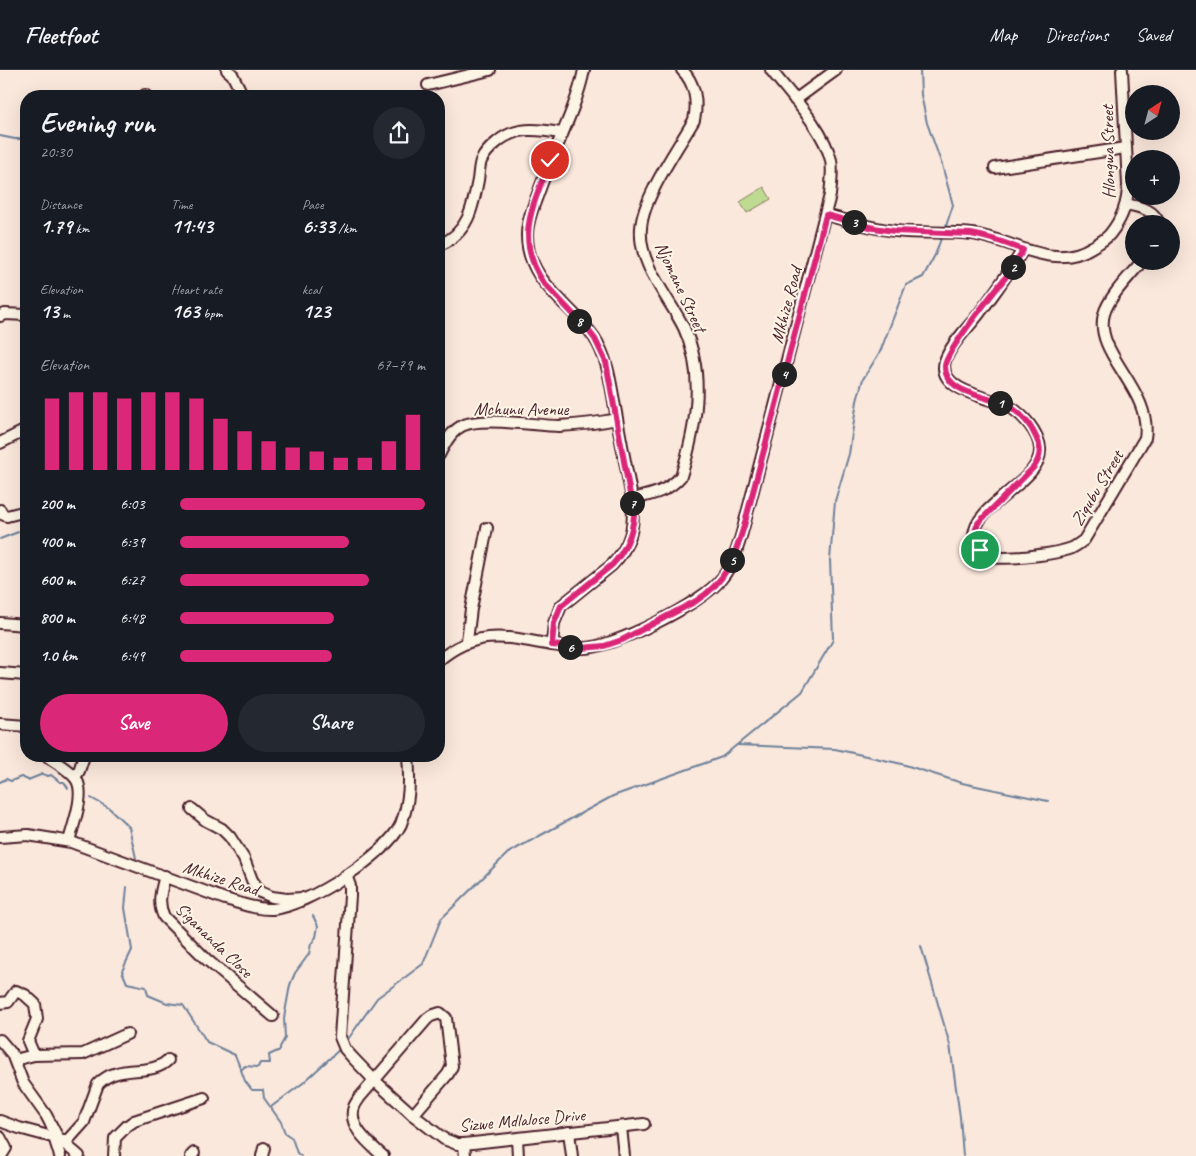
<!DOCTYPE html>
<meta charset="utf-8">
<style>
:root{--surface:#171b24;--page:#242831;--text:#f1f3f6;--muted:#9ea1a6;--line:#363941;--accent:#db2777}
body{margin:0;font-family:Caveat,sans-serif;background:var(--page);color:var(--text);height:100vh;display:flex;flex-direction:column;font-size:19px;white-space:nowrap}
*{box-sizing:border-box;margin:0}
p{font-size:16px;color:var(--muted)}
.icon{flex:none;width:28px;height:28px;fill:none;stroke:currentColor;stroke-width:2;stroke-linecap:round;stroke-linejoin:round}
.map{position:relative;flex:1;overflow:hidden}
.panel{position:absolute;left:20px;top:20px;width:425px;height:672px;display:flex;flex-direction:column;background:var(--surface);border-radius:20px;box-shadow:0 5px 20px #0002}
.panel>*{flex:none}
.needle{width:32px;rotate:36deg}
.tools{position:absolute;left:1125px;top:15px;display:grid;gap:10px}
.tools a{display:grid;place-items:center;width:55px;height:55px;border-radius:50%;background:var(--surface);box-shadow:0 5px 20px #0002;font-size:25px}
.pin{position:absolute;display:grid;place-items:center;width:42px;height:42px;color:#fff;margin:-21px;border:2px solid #fff;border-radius:50%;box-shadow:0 1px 5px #0007}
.km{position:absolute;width:25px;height:25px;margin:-12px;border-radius:50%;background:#222;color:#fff;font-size:14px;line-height:25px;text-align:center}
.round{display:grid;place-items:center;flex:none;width:52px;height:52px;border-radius:26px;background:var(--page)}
.summary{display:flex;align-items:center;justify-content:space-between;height:85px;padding:0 20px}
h1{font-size:28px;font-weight:700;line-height:38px}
.metrics{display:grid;grid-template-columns:repeat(3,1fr);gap:8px;height:85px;padding:5px 20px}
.metrics div{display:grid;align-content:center}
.metrics b{font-size:21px;font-weight:700}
.metrics small{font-size:14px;font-weight:400}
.metrics p{font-size:14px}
.chart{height:140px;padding:10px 20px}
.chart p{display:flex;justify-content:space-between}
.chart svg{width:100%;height:90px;margin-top:5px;stroke:var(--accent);stroke-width:6}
.button{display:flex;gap:10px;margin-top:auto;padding:10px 20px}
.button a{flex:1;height:58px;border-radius:30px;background:var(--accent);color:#fff;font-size:20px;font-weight:700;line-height:58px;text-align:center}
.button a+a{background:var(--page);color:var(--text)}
ul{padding:0 20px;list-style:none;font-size:16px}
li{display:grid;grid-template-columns:80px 60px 1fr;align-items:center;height:38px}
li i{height:12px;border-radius:6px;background:var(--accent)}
header{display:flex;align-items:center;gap:30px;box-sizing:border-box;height:70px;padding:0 25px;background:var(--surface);border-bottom:1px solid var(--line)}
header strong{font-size:24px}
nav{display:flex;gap:28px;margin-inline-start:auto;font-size:18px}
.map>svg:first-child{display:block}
.green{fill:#bfda91;stroke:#847c5e}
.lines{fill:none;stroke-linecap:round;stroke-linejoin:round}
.stream{stroke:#6d819b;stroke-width:2}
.minor-casing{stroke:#4a1f2b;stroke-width:14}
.minor{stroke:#fcf5e5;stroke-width:10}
.route-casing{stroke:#fff;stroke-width:10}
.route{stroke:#db2777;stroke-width:6}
.labels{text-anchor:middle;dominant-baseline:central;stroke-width:4;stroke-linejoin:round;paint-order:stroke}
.street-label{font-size:18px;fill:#4a1f2b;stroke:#fcf5e5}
</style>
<header>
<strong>Fleetfoot</strong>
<nav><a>Map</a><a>Directions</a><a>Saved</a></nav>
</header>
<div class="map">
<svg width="1196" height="1086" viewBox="0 0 1196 1086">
<rect width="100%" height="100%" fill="#fbe8dc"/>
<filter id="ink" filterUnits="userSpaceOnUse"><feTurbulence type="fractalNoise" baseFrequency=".02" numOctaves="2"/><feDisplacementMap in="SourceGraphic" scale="10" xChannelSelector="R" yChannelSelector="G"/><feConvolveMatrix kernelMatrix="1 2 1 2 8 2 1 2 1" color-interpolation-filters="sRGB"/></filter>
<g filter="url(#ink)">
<polygon class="green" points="764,117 771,129 747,143 740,132"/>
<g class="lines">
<g class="stream">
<polyline points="920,0 921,25 927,53 942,95 953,135 945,159"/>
<polyline points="0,66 15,69 26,69"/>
<polyline points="0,469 26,459"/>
<polyline points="737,675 835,679 902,694 962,713 1048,731"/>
<polyline points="0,712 6,709 11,711 21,707 28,710 43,704 48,706 51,705 60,712 64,712 68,718"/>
<polyline points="91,728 109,738 129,757 136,788"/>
<polyline points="127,817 125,838 132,880 122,901 127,913 146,917 148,925 167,933 183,935 207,972 235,985 241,1000"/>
<polyline points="921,876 950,975 960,1047 963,1086"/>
<polyline points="346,972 377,928 423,894 441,849 508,783 613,726 722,687 802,622 833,570 830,490 835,431 849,384 857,331 863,309 880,282 906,215 923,207 935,185 942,166"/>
<polyline points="271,1037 303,1013 341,978"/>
<polyline points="301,1086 297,1083 292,1068 285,1063 281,1052 264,1028 263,1020 252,1020 245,1011 241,1000 245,996 258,997 260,993 270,993 269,985 280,980 280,977 285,968 284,948 290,915 295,903 309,884 311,874 316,867 318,856 313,846"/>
</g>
<g class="minor-casing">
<g id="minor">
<polyline points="227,0 232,4 243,26"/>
<polyline points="428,15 490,0"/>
<polyline points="145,25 146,26"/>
<polyline points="795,30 836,0"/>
<polyline points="995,98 1125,78"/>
<path d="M 1126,134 C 1140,137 1154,139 1159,154"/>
<path d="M 826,145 C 849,151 872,159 896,161 C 921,164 947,161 972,164 C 1012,169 1053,202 1092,177 C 1099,173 1105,170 1110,164 C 1122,149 1128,134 1128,115 L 1122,0"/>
<path d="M 439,175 C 468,164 473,137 478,110 C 479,104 479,96 481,91 C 484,84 490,78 496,73 C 515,56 537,59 561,63"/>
<path d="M 1023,180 C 1009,202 994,224 978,245 C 967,259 951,274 945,291 C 936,321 993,328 1010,337 C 1023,345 1039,362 1040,379 C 1042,412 975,433 974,466 C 974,477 982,485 993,487 C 1008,490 1057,484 1072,478 C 1076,476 1080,473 1084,470 L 1145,368 C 1153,320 1093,284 1104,244 C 1109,226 1131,205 1142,191"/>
<polyline points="0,246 5,244 26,245"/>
<polyline points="0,373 26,360"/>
<path d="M 439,385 C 444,375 450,363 460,357 C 477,345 536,356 559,356 C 579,355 598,353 617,349"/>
<path d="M 632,429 C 650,425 668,422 681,406 C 696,358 706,305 684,258 C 669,227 638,195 641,158 C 643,127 678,78 694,50 C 698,32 695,13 682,0"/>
<polyline points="0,440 2,444 7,446 26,441"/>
<polyline points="0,553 26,555"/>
<polyline points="467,571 471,539 487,458"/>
<path d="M 552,575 L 554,553 L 561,536 L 612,495 C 631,475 635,457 632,429 C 627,401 621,372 616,343 C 611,317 609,290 594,267 C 570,233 527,212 527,165 C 527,150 534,135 539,121 C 553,81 576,40 584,0"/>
<path d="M 439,590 C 488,549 525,576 581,578 C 610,580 705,532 722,508 C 734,493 739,474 744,455 L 830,125 C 831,114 833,101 831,90 C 823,58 791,26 771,0"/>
<polyline points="0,603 26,605"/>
<polyline points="0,654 26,656"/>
<path d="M 47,686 C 57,694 69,699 76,709 C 86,723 73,755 69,771"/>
<polyline points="75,707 79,701 84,686"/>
<polyline points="192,739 205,750 222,759 230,767 244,789 252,810 260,822 272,827 287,829 302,828"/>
<path d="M 0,767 L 28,765 L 71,772 L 225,829 C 240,833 257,840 273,839 C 307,836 387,785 401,754 C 410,731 410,710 408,686"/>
<polyline points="346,805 350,816 350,826 340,967 345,979 352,987 374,1010 413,1045 444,1069 457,1074 464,1074 644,1054"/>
<path d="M 165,806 C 161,821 157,833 164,847 L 206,889 L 273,946"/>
<polyline points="0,933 8,932 16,921 25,925 35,934 37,949 28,971 34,985"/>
<polyline points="0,970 12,984 23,1013 46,1045 58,1068 79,1086"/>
<polyline points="15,990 34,985 83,984 127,964"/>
<path d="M 0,1051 L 19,1058 L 67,1071 L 84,1052 L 98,1014 C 119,992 150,1008 168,990"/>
<polyline points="621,1057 624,1086"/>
<polyline points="569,1062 572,1086"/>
<polyline points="0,1067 6,1078 1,1086"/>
<polyline points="54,1067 60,1086"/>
<polyline points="517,1069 518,1086"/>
<polyline points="464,1074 465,1086"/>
<polyline points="114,1086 115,1068 127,1056 134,1051 204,1028"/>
<polyline points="191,1086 194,1083"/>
<polyline points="262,1086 264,1078"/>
<path d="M 383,1086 C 371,1075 347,1057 354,1037 C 355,1034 358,1030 360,1027 L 427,949 L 431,946 L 440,943 L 446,948 L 452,996 L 448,1004 L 413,1045"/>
</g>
</g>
<use href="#minor" class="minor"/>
</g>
</g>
<g class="lines" filter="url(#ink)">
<g class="route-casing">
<path id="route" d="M 550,90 C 534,135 513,168 544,213 L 588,260 L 595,269 L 606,292 L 634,446 C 632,466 625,481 612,495 L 561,536 L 554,553 L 552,575 L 582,578 L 604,576 L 622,570 L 696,531 C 726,512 734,489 744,456 L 826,145 L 874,158 L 894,161 L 971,164 C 989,167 1006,173 1023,180 C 1019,187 1014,195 1009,203 C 997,218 945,282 945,296 C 944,325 993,326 1012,338 C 1022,345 1031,355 1036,367 C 1042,378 1041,388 1033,398 L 978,453 C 974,463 973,472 980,480"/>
</g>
<use href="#route" class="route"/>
</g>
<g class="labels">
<g class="street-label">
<text transform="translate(1108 82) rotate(-91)">Hlongwa Street</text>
<text transform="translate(681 217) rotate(65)">Njomane Street</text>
<text transform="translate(786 235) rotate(-75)">Mkhize Road</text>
<text x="521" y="339">Mchunu Avenue</text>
<text transform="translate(1097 418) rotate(-59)">Ziqubu Street</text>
<text transform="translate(221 808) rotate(18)">Mkhize Road</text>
<text transform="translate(214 870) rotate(44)">Sigananda Close</text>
<text transform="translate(522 1050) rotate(-5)">Sizwe Mdlalose Drive</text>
</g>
</g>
</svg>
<div class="tools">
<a><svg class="needle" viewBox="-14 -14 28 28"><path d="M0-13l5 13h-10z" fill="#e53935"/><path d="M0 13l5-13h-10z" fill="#9ea1a6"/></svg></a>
<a>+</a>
<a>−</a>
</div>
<div class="pin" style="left:980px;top:480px;background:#1e9e55"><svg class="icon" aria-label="arrive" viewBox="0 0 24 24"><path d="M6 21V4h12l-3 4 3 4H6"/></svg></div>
<div class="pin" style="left:550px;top:90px;background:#d93025"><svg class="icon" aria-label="check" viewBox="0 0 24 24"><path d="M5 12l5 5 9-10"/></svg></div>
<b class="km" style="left:1000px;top:333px">1</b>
<b class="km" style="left:1013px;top:197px">2</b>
<b class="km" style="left:854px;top:152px">3</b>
<b class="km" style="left:784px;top:304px">4</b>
<b class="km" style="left:732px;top:490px">5</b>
<b class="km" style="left:570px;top:577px">6</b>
<b class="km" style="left:632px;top:433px">7</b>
<b class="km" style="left:579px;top:251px">8</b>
<section class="panel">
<div class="summary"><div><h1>Evening run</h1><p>20:30</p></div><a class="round"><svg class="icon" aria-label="share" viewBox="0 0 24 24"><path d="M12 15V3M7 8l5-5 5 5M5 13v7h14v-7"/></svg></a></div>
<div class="metrics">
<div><p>Distance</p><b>1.79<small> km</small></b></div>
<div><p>Time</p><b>11:43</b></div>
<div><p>Pace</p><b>6:33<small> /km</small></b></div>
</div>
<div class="metrics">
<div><p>Elevation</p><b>13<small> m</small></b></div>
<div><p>Heart rate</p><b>163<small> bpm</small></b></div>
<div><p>kcal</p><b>123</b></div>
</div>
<div class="chart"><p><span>Elevation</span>67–79 m</p>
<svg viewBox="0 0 160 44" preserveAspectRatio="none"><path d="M5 44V9M15 44V6M25 44V6M35 44V9M45 44V6M55 44V6M65 44V9M75 44V19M85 44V25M95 44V30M105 44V33M115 44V35M125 44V38M135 44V38M145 44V30M155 44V17"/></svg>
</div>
<ul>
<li><b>200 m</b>6:03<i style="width:100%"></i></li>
<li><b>400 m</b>6:39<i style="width:69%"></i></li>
<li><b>600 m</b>6:27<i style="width:77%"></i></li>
<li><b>800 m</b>6:48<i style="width:63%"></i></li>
<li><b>1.0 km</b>6:49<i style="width:62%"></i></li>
</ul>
<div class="button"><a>Save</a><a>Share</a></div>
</section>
</div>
